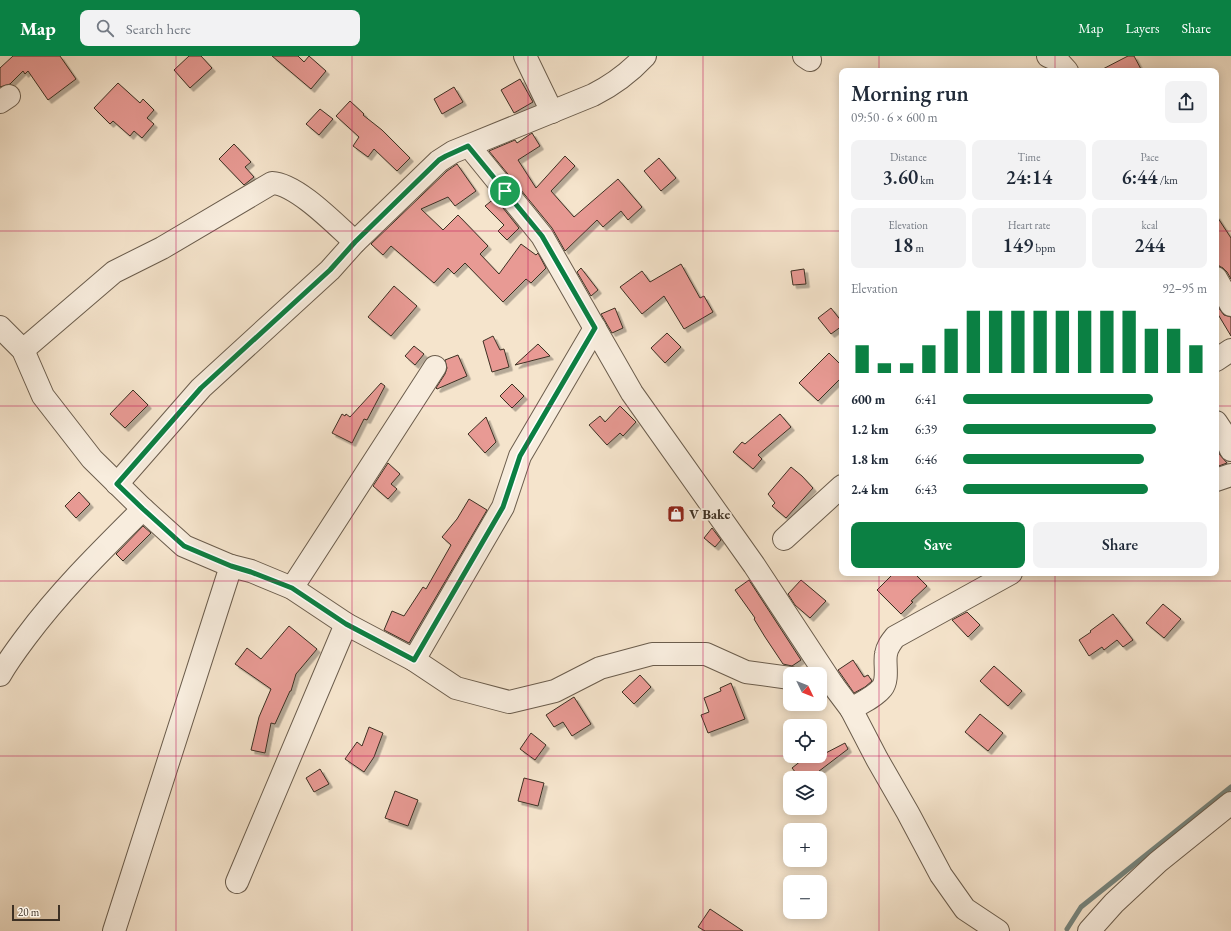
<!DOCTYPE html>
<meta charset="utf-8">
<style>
:root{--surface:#fff;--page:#f2f2f3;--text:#1f2937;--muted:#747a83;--accent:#0b8043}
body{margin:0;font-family:"EB Garamond",serif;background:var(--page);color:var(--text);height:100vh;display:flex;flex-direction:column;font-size:15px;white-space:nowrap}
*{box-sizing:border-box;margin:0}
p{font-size:13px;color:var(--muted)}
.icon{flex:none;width:22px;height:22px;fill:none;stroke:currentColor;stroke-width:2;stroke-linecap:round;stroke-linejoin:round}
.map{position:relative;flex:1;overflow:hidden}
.details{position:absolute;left:839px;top:12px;width:380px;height:508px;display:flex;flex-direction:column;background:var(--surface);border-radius:8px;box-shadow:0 2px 10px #0003}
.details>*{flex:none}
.needle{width:26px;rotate:133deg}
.controls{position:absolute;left:783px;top:611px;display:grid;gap:8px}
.controls a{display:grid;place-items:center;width:44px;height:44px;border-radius:8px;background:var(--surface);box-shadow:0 2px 10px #0003;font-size:20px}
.scale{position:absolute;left:12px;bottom:10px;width:48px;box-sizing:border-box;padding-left:4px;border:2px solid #3d3023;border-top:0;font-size:11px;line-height:14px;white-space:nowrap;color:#3d3023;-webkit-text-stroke:3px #f8edde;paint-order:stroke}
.pin{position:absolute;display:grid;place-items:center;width:34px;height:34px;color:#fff;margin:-17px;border:2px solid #fff;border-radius:50%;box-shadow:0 1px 4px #0007}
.round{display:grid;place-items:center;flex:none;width:42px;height:42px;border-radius:8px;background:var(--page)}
.head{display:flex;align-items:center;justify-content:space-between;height:68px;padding:0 12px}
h1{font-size:22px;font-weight:600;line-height:30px}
.figures{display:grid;grid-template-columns:repeat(3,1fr);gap:6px;height:68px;padding:4px 12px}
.figures div{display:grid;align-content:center;border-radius:8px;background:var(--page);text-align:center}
.figures b{font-size:20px;font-weight:600}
.figures small{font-size:11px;font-weight:400}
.figures p{font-size:11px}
.chart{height:112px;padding:8px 12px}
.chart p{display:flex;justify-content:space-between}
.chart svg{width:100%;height:72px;margin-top:4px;stroke:var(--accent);stroke-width:6}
.button{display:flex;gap:8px;margin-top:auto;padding:8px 12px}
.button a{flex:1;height:46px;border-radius:8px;background:var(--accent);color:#fff;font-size:16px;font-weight:600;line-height:46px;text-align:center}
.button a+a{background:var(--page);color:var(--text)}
ul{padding:0 12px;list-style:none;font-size:13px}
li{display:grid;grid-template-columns:64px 48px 1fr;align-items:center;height:30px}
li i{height:10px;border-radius:5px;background:var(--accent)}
header{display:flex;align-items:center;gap:24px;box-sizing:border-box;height:56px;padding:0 20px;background:var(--accent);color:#fff}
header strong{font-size:19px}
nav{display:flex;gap:22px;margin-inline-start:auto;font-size:14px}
.search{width:280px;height:36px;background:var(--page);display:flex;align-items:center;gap:10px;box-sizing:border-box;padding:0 14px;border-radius:8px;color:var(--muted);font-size:15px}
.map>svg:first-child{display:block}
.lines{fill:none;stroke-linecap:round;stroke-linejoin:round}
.stream{stroke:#76857e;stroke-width:5}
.building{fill:#e89a94;stroke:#3d3023;filter:url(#shadow)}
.minor-casing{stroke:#6b5d4d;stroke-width:24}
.minor{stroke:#f8edde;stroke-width:22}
.route-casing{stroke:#fff;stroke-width:8}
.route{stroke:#0b8043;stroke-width:5}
.grid{fill:none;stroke:#c2185b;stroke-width:1;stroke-opacity:0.55}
.labels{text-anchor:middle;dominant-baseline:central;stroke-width:3.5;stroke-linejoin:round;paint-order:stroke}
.poi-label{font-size:14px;font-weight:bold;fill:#3d3023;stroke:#f8edde;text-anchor:start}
</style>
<header>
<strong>Map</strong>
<div class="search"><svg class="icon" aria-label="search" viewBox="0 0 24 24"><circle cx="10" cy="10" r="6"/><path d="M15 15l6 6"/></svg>Search here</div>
<nav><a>Map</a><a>Layers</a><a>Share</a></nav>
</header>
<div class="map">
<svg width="1231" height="875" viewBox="0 0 1231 875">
<defs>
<filter id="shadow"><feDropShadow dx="3.5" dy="3.5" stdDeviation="0" flood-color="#0004"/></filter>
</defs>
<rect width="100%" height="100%" fill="#f5e4cc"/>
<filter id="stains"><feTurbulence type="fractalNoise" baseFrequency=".005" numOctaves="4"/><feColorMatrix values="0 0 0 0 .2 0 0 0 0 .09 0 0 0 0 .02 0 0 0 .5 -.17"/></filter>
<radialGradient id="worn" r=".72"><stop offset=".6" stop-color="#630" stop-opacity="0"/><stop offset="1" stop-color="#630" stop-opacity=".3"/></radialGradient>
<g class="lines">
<polyline class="stream" points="1067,873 1081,851 1231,731"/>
</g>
<g class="building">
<polygon points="13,0 60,0 76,23 48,44 28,15 25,18 23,15 10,28 0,31 0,12"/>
<polygon points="189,0 201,0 212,12 190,32 174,14"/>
<polygon points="272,0 298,0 304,6 309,0 326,15 311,33"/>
<polygon points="1128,0 1134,0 1142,15 1099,15"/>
<polygon points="520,23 533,46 514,57 501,34"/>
<polygon points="118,27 140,47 143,43 154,54 147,62 154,68 142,82 134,75 130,80 113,65 110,68 94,52"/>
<polygon points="454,31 463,46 442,58 434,43"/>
<polygon points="350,45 364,58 363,59 382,74 410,102 397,115 374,93 368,101 353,90 359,81 336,60"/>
<polygon points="320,53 333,63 319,79 306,68"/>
<polygon points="532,77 540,90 518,104 536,132 565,100 575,110 551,135 574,161 618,123 642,151 628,164 621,155 603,171 597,164 565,195 552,172 489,95 515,84 517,87"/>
<polygon points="234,88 251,106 245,111 254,121 244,129 219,103"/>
<polygon points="659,102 676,122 661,135 644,115"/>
<polygon points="457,108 476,135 455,150 448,141 421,153 443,174 458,159 488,190 480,198 499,218 521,188 536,199 538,197 546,212 531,227 526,223 503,246 465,207 454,218 448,212 434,227 391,190 383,199 371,188 447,115"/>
<polygon points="495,142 519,172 507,184 498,175 504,169 485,150"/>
<polygon points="1216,159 1231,182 1231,223 1227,216 1223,212 1219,210 1216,204"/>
<polygon points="681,208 700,242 704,240 713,256 684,273 664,240 642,258 620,231 642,215 650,226"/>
<polygon points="581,212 598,234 591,240 577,216"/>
<polygon points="804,213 806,228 793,229 791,215"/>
<polygon points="394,230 417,250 391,280 368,261"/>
<polygon points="1218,251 1224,259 1231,261 1231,280 1216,255 1216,252"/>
<polygon points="615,252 623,272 612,277 601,258"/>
<polygon points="831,252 842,266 842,270 831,278 818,262"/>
<polygon points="667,277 681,291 665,307 651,292"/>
<polygon points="493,280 500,294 504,293 509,311 492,316 483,285"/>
<polygon points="538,288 550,300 515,309"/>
<polygon points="414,290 424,298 415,309 405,300"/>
<polygon points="829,297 842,310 842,321 818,345 799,327"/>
<polygon points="458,299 467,320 437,333 436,332 445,318 447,312 445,304"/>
<polygon points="381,327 385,330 367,364 364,363 352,387 332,377 342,358 345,360 346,358 350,361"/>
<polygon points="512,328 524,340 512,352 500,340"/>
<polygon points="133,334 148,349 125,372 110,358"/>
<polygon points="620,350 636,366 623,380 620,377 607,389 589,369 600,360 605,366"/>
<polygon points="780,358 791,371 758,399 762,403 753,413 733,396 742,386 745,388"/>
<polygon points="486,361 496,386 485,397 468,378"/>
<polygon points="1216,391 1220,399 1227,407 1216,411"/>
<polygon points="388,407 400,418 391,428 397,433 388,443 373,430"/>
<polygon points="791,411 802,420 813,432 786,462 772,450 775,447 768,438"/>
<polygon points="79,436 90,448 76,462 65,450"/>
<polygon points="469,443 487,454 409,587 384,574 392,555 404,560 423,531 426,533 451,489 442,481 457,463"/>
<polygon points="143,470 151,477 123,505 116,498"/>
<polygon points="712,472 721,484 715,491 704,482"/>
<polygon points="894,517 914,517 927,530 911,545 913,546 901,558 877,534"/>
<polygon points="749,524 801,604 792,610 783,608 765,581 754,563 755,562 735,534"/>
<polygon points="801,524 826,545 810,562 795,549 788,538"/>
<polygon points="1163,548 1181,563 1164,582 1146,567"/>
<polygon points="967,556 980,569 968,581 952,564"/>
<polygon points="1113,558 1133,584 1123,591 1117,584 1104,594 1102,591 1089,600 1079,584 1091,576 1090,575"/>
<polygon points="289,570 317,593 296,618 291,635 290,635 275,668 271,667 265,697 251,694 259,661 271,633 235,608 247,592 261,603"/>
<polygon points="853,604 864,621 868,619 872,625 865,631 854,637 838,614"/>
<polygon points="994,610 1022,635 1008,650 980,625"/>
<polygon points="640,619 651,631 634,648 622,636"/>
<polygon points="731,627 745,663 708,677 701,659 709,656 704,642 721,635 720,632"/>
<polygon points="574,641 591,668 572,680 563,666 554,671 546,659"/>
<polygon points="980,658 1003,677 988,695 965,676"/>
<polygon points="369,671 383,677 374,701 364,716 345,703 357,686 362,690"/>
<polygon points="531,677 546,689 535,704 520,693"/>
<polygon points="845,687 848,693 810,722 800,722 792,712 807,700 820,700"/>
<polygon points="320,713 329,728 314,736 306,722"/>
<polygon points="524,722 544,727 538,750 518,745"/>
<polygon points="395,735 418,744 408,770 385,762"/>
<polygon points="710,853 743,875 705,875 698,871"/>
</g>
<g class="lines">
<g class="minor-casing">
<g id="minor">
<polyline points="525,0 552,56"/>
<polyline points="804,0 810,4"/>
<polyline points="1048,0 1057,4 1067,15"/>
<polyline points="0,46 9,40"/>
<polyline points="469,90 542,180 632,337 754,509 833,629"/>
<polyline points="1216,222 1231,249"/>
<polyline points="0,271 23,294 43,340 92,403 143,453 184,490 231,510 251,515 292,532 346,568 414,604 456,632 509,646 555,635 600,612 652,598 706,598 746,616 790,622"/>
<path d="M 23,294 L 114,216 L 162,192 L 272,127 C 297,128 336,169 355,186"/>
<polyline points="1216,304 1231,294"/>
<polyline points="1216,366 1224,378 1231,394"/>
<polyline points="1216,424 1231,419"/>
<path d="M 117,428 L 201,332 L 330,214 L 355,186 L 439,105 L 453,96 L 593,39 C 613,29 630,16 645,0"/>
<polyline points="784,483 842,430"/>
<polyline points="292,532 435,311"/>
<polyline points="414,604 503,451 520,400 595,272"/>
<path d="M 0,619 C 8,605 17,593 26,581 C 61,534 102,494 143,453"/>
<polyline points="820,627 833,629 851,653 877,703 908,757 941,819 965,853 998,875"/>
<path d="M 851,653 C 861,647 875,641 882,632 C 889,623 884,607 886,598 C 887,591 891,586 895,581 L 1011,517"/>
<polyline points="237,826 346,568"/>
<polyline points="114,875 231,510"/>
<polyline points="1089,875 1114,847 1158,806 1231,747"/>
</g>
</g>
<use href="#minor" class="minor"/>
</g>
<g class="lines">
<g class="route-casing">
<polygon id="route" points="468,90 542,180 595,272 520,400 503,451 414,604 346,568 292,532 251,516 231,510 184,490 143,453 117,428 201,332 330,214 355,186 439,104 446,100"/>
</g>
<use href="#route" class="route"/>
</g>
<path class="grid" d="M 176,0 L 176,875M 352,0 L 352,875M 528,0 L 528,875M 703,0 L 703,875M 879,0 L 879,15M 1055,0 L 1055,15M 0,175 L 842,175M 1216,175 L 1231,175M 0,350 L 842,350M 1216,350 L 1231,350M 879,517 L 879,875M 1055,517 L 1055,875M 0,525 L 1231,525M 0,700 L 790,700M 790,700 L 820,700M 820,700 L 1231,700"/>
<defs>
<g id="shop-square" transform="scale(0.9)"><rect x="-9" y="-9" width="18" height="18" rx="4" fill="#8f2418" stroke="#f8edde"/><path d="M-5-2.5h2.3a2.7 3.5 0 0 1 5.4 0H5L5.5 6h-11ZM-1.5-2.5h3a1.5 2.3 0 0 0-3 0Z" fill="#fff"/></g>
</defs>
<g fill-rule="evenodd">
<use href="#shop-square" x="676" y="458"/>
</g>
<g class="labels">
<g class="poi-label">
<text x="689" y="458">V Bake</text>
</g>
</g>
<rect width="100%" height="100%" filter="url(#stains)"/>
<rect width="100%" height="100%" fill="url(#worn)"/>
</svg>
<div class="controls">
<a><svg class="needle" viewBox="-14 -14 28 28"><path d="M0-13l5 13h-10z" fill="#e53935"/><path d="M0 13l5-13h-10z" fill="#747a83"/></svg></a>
<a><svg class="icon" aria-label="locate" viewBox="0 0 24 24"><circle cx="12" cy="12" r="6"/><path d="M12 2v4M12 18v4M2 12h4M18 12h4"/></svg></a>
<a><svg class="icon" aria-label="layers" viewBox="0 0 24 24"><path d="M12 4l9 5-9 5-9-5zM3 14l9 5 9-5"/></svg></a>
<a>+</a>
<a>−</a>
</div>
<div class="scale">20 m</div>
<div class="pin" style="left:505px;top:135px;background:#1e9e55"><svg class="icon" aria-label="arrive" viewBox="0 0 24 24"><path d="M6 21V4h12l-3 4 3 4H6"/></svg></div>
<section class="details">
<div class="head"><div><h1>Morning run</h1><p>09:50 · 6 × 600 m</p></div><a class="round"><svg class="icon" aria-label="share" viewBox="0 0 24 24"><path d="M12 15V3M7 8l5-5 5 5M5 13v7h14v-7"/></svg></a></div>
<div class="figures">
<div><p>Distance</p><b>3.60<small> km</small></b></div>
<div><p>Time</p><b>24:14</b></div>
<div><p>Pace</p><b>6:44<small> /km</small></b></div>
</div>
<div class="figures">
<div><p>Elevation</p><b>18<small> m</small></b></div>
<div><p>Heart rate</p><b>149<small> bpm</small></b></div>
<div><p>kcal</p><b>244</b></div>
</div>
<div class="chart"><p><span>Elevation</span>92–95 m</p>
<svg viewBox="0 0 160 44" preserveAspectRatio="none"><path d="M5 44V27M15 44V38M25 44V38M35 44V27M45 44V17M55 44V6M65 44V6M75 44V6M85 44V6M95 44V6M105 44V6M115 44V6M125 44V6M135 44V17M145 44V17M155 44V27"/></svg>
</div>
<ul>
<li><b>600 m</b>6:41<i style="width:78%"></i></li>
<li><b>1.2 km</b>6:39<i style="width:79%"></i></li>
<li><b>1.8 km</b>6:46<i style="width:74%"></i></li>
<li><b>2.4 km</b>6:43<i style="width:76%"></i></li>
</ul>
<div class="button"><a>Save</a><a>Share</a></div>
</section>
</div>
